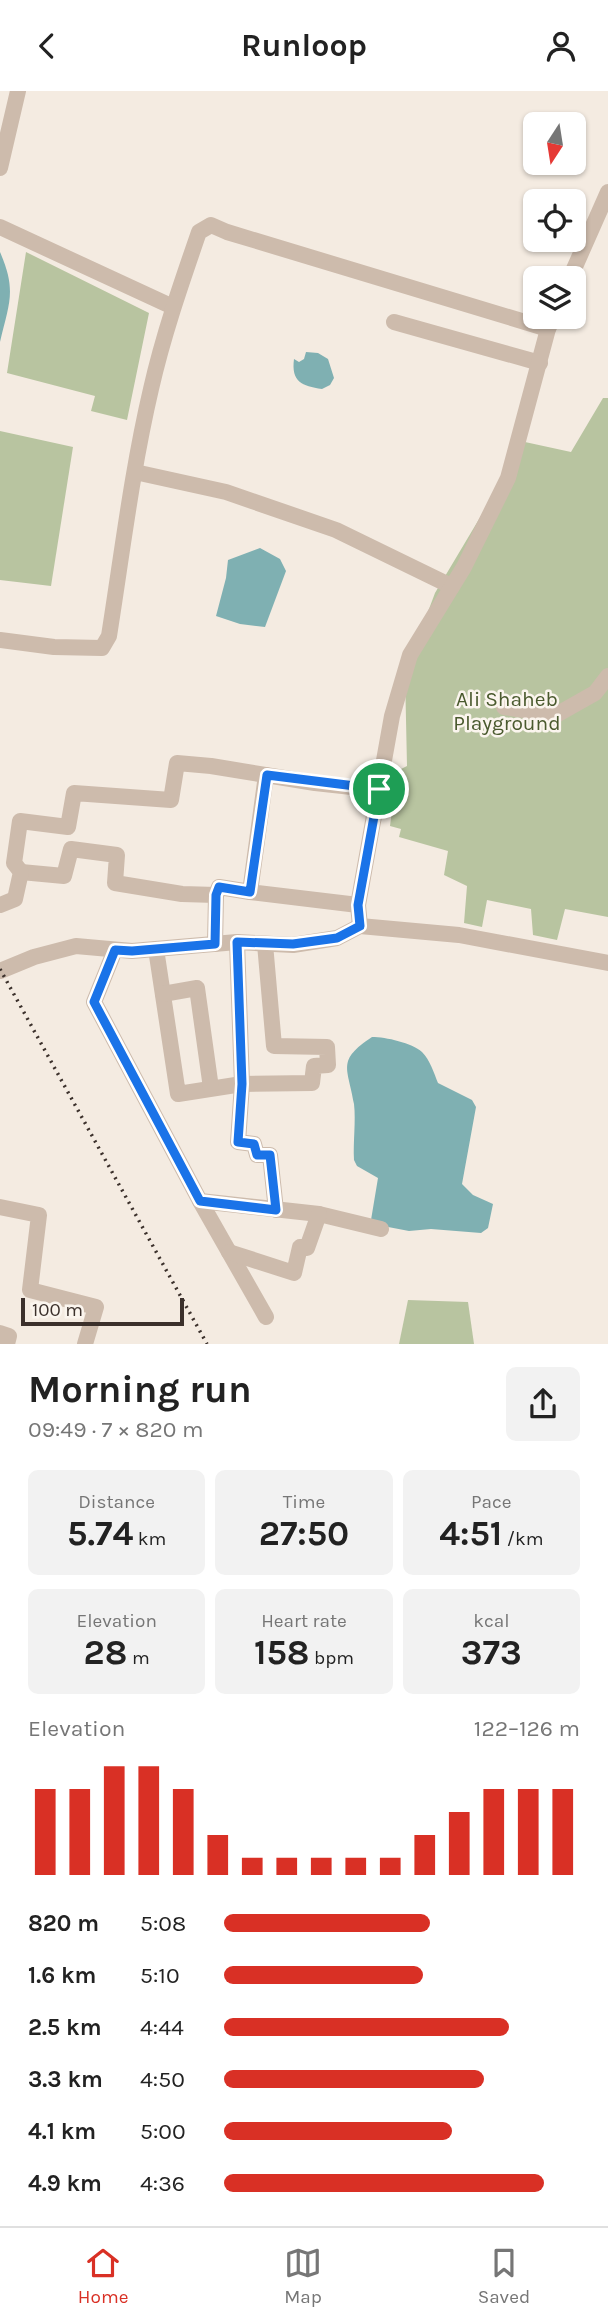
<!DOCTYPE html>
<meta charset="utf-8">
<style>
:root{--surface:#fff;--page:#f2f2f2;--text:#222;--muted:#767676;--line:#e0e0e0;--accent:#d93025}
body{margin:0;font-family:Karla,sans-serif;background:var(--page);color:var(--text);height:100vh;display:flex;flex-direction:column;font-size:26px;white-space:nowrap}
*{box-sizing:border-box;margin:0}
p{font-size:23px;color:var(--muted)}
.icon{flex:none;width:38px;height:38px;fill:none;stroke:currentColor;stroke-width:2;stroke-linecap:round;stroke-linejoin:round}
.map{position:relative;height:1253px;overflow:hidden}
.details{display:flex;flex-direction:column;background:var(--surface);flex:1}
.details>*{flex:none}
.needle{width:46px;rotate:192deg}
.tools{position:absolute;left:523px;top:21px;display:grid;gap:14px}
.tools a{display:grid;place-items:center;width:63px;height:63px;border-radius:10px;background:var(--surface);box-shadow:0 2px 5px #0004;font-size:35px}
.scale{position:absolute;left:21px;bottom:18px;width:163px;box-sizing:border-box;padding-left:7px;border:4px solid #3b302b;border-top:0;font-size:19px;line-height:24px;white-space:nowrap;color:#3b302b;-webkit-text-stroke:5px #fbf5ee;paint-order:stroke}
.pin{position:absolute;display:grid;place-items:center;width:60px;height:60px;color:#fff;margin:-30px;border:4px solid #fff;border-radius:50%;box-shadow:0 2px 7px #0007}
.round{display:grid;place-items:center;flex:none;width:74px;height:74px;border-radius:10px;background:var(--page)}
.head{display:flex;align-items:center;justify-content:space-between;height:119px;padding:0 28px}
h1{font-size:38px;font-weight:700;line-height:52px}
.stats{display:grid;grid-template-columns:repeat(3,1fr);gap:10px;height:119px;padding:7px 28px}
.stats div{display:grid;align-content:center;border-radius:10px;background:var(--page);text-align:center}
.stats b{font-size:35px;font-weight:700}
.stats small{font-size:19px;font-weight:400}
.stats p{font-size:19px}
.chart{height:196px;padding:14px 28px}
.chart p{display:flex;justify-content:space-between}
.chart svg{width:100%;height:126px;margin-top:7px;stroke:var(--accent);stroke-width:6}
ul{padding:0 28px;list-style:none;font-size:23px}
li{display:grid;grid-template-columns:112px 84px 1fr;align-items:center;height:52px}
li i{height:18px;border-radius:9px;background:var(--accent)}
header{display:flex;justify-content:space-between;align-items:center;height:91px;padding:0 28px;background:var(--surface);font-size:32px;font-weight:700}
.tab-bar{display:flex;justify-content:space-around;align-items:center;height:98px;border-top:2px solid var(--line);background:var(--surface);font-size:19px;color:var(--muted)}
.tab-bar a{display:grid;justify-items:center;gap:4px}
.tab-bar .current{color:var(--accent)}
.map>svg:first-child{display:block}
.green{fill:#b8c4a0}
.water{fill:#7fb0b2}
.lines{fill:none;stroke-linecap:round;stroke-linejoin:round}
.minor{stroke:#cdbbac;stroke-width:16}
.rail{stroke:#3b302b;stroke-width:3.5;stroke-dasharray:2 5;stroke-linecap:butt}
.route-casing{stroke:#fff;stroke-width:14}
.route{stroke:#1a73e8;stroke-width:9}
.labels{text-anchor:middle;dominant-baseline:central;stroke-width:5;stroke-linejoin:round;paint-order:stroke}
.park-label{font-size:21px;fill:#4a5a2e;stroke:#fbf5ee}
</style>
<header><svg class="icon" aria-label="back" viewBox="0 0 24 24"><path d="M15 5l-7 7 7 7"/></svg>Runloop<svg class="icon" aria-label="person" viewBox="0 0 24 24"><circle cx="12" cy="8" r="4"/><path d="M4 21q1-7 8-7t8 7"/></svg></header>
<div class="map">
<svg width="608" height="1253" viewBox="0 0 608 1253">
<rect width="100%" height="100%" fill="#f4ebe1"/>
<g class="green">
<polygon points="26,161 149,222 127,329 91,320 95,305 7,282"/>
<polygon points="603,307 608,307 608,826 565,818 557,849 533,844 531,818 487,809 482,836 464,832 467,795 444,784 448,760 399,746 401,738 390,735 397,680 407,675 405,582 435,502 525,351 571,361"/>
<polygon points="0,340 73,356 51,495 0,489"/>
<polygon points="408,1209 468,1211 474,1253 399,1253"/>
</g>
<g class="water">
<path d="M 0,161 C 17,200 9,212 0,251 Z"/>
<path d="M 306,261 L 318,262 L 328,268 L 334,287 L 330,294 L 322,298 C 302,295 291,291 294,268 L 299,271 L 304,268 Z"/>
<polygon points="260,457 280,468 286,480 265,536 240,533 216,525 226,487 228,469"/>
<path d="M 372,946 C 386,946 412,952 422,961 C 430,969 434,982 438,992 L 472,1009 L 476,1016 L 462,1093 L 473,1104 L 493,1113 L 488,1137 L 481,1142 L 431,1138 L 409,1140 L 383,1135 L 371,1129 L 378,1087 L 357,1075 L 354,1069 C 353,1051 356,1030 354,1013 C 348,976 336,970 372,946 Z"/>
</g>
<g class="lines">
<g class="minor">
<polyline points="0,77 18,0"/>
<polyline points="0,136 173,216"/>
<polyline points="570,187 608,101"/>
<polyline points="394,231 540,272"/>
<polyline points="135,381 226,401 336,439 451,495"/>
<path d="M 0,549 L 54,556 L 102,557 L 109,545 C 122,463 132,379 151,298 C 163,245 181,193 199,141 L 211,134 L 227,141 L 548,238"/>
<polyline points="504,616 556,624 595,602 608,585"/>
<polyline points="266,684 250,801 358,814"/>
<polyline points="21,781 64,785 71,758 117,764 115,792 182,803 216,804 219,796 250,801"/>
<polyline points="0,814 15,808 21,781 14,772 20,730 68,736 74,702 171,709 177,672 211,675 315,692 379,699"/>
<polyline points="360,835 358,814 392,625 410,564 464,476 508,387 548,238 554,226"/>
<polyline points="237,851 242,993 238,1051 254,1053 257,1064 270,1064 276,1119"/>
<polyline points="215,853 216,804"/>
<polyline points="156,858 178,1003 242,993 312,992 314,975 328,974 327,956 274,955 265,853"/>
<polyline points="115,859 94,911 200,1110 319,1123 381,1138"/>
<polyline points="0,880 34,866 76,855 132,860 237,851 293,854 337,847 360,835 459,844 608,872"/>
<polyline points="163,903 197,897 211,997"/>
<polyline points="200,1110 266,1226"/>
<polyline points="0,1116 39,1124 30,1199 96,1216 85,1253"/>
<polyline points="229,1161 294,1182 300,1156 307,1157 319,1123"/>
<polyline points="0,1242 9,1245 7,1253"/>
</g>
<polyline class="rail" points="0,878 207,1253"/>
</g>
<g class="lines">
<g class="route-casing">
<polygon id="route" points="267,684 379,698 358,814 360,835 337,847 293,853 237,851 242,993 238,1051 254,1053 257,1064 270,1064 276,1119 200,1110 94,911 115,859 132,860 215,853 216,804 219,796 250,801"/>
</g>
<use href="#route" class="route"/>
</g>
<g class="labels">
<g class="park-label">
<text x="507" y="608">Ali Shaheb<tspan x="507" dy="24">Playground</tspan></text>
</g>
</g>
</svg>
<div class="tools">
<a><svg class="needle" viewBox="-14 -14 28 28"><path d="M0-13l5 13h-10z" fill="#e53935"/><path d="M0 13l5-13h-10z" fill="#767676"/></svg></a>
<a><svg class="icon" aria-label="locate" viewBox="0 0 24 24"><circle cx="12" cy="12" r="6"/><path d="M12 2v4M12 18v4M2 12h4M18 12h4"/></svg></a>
<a><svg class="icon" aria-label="layers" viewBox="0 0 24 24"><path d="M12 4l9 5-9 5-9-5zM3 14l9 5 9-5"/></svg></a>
</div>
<div class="scale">100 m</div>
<div class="pin" style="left:379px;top:698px;background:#1e9e55"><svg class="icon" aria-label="arrive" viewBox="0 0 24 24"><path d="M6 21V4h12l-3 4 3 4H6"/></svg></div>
</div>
<section class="details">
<div class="head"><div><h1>Morning run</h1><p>09:49 · 7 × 820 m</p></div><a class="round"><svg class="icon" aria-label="share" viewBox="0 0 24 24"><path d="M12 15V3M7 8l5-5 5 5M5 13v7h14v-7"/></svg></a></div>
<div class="stats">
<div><p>Distance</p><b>5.74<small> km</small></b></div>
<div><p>Time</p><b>27:50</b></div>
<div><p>Pace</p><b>4:51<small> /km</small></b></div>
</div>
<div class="stats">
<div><p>Elevation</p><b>28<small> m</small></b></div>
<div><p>Heart rate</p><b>158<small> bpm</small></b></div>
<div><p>kcal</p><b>373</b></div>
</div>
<div class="chart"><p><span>Elevation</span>122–126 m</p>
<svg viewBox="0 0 160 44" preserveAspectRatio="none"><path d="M5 44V14M15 44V14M25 44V6M35 44V6M45 44V14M55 44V30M65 44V38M75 44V38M85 44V38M95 44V38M105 44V38M115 44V30M125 44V22M135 44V14M145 44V14M155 44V14"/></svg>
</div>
<ul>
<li><b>820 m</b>5:08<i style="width:58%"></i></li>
<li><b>1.6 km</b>5:10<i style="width:56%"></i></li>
<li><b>2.5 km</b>4:44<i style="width:80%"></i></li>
<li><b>3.3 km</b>4:50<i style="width:73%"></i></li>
<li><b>4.1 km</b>5:00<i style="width:64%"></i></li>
<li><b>4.9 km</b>4:36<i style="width:90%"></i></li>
</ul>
</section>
<nav class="tab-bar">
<a class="current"><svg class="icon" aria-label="home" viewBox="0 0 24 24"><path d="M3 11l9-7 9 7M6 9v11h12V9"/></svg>Home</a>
<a><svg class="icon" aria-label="map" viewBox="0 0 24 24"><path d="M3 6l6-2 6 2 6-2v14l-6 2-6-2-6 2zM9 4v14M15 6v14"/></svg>Map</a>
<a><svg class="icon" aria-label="saved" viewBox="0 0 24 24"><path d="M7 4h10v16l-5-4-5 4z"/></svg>Saved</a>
</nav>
